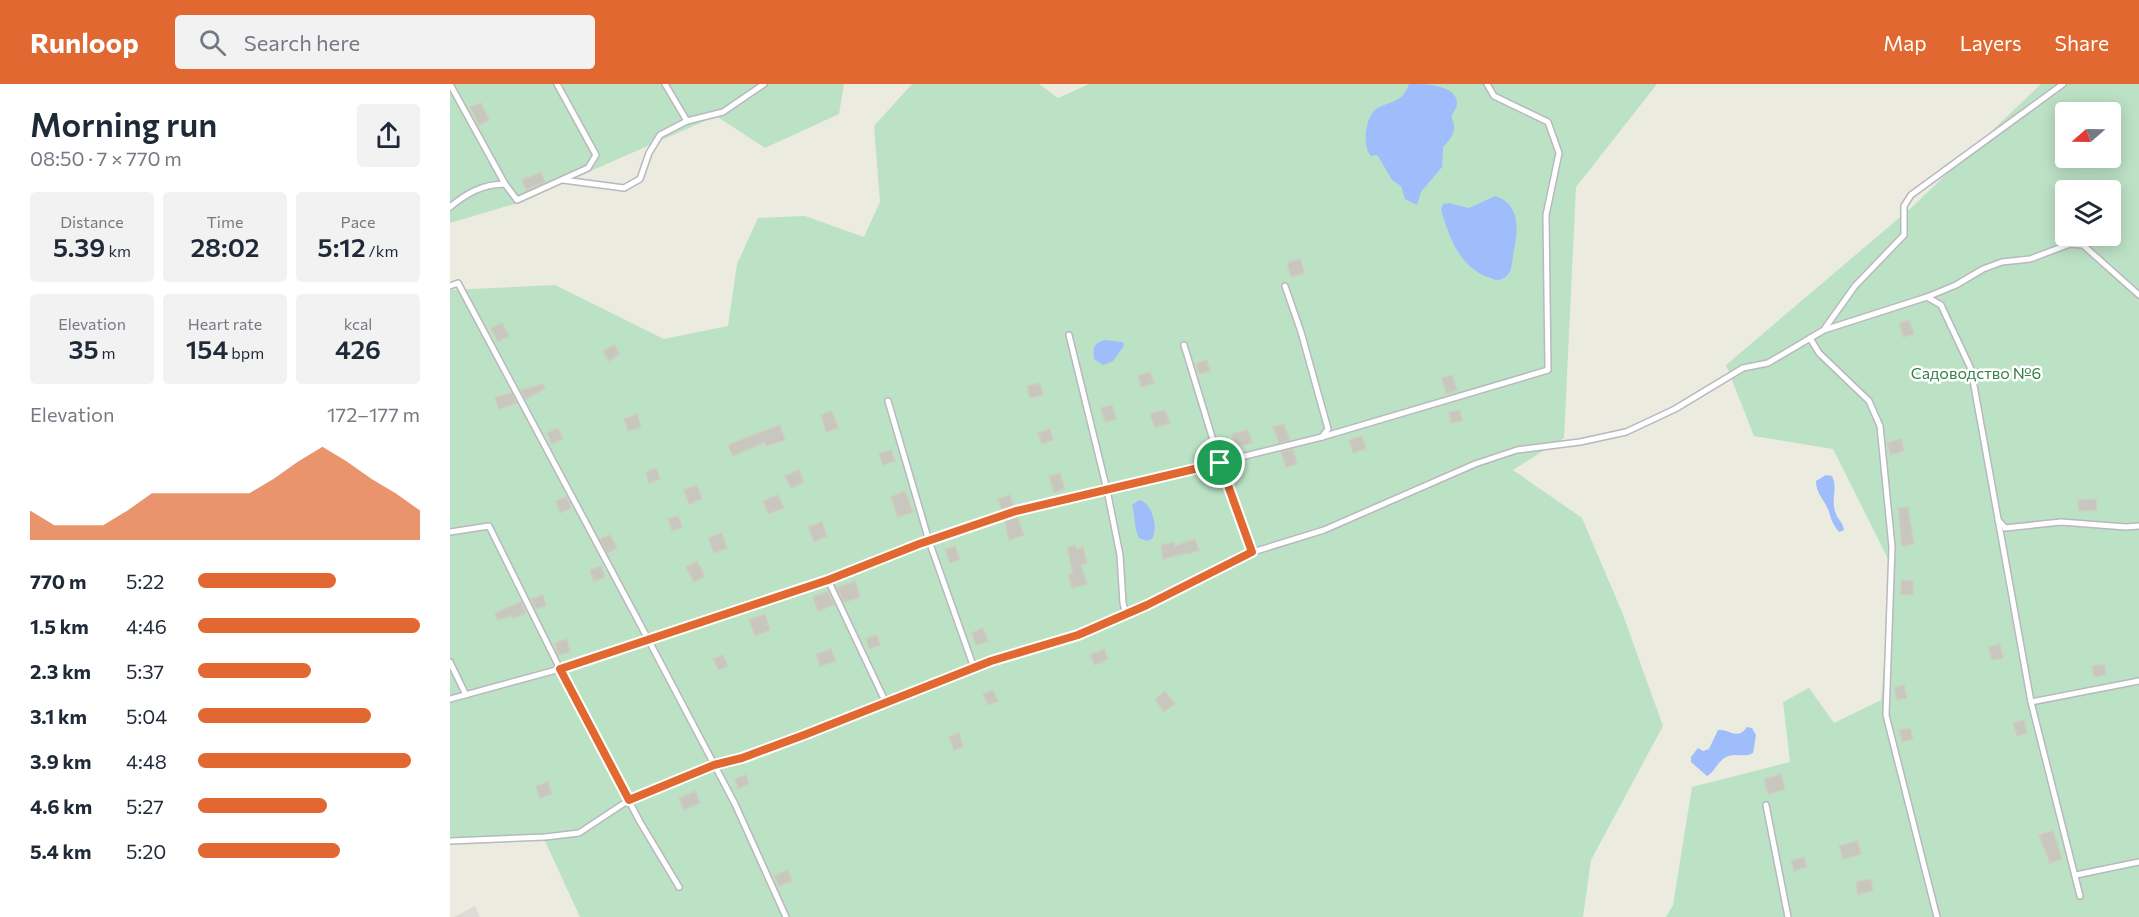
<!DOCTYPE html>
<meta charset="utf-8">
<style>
:root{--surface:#fff;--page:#f2f2f3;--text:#1f2937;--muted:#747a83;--accent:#e16830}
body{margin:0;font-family:Commissioner,sans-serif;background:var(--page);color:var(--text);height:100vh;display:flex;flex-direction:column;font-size:22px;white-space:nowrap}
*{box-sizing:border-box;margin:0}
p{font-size:20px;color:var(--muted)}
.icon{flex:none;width:33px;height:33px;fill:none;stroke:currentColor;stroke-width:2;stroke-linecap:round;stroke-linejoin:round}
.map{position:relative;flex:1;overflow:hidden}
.side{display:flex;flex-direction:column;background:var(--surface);width:450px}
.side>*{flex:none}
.needle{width:39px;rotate:250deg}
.tools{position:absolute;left:1605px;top:18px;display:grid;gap:12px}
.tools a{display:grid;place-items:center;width:66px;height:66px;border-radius:6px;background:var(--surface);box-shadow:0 3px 15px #0003;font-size:30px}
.pin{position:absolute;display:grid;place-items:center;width:51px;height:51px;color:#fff;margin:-26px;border:3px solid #fff;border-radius:50%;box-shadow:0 2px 6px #0007}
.round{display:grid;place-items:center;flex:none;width:63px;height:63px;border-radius:6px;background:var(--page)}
.headline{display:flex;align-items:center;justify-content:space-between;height:102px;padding:0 30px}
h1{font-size:33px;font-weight:600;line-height:45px}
.stats{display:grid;grid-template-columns:repeat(3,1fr);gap:9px;height:102px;padding:6px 30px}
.stats div{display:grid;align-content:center;border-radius:6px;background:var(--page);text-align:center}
.stats b{font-size:26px;font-weight:600}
.stats small{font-size:16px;font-weight:400}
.stats p{font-size:16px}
.chart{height:168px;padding:12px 30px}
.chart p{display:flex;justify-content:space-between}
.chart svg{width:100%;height:108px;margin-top:6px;fill:var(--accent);opacity:.7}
ul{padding:0 30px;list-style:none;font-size:20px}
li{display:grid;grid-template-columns:96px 72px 1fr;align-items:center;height:45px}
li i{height:15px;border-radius:8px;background:var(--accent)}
header{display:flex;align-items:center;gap:36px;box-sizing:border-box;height:84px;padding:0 30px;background:var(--accent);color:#fff}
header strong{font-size:28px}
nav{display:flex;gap:33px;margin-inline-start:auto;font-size:21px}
.search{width:420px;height:54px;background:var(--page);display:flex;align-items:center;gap:15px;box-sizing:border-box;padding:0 21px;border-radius:6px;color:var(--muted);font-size:22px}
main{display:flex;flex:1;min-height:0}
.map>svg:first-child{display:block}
.industrial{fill:#dcdcd4}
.green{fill:#bce2c6;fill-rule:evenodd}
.water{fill:#a0bdfb}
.building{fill:#c8c7bf;stroke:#cfcebe;stroke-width:1.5}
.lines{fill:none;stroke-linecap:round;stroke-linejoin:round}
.lane-casing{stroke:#b8b8be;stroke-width:8}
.lane{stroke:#fff;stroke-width:5}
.route-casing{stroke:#fff;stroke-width:12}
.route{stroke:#e16830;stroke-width:8}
.labels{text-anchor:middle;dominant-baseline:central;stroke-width:5;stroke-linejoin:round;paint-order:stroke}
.park-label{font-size:16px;fill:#37814c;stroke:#fff}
</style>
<header>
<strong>Runloop</strong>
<div class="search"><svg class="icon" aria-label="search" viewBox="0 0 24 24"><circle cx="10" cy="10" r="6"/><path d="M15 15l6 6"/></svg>Search here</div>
<nav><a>Map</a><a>Layers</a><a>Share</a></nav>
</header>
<main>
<section class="side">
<div class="headline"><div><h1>Morning run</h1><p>08:50 · 7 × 770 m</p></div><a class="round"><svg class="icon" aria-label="share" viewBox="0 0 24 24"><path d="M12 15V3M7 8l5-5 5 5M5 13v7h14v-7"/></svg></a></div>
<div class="stats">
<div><p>Distance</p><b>5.39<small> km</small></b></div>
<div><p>Time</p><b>28:02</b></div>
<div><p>Pace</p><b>5:12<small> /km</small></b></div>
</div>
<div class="stats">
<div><p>Elevation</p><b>35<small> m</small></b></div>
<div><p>Heart rate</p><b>154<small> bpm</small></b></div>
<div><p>kcal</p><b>426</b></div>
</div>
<div class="chart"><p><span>Elevation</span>172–177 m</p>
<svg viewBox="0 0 160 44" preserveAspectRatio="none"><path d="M0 44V32L10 38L20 38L30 38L40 32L50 25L60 25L70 25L80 25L90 25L100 19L110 12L120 6L130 12L140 19L150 25L160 32V44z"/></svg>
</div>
<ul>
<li><b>770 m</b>5:22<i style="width:62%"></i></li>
<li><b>1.5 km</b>4:46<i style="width:100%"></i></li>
<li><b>2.3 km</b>5:37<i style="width:51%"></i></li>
<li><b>3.1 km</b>5:04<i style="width:78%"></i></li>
<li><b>3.9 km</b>4:48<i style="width:96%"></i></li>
<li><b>4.6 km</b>5:27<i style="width:58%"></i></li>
<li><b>5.4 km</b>5:20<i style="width:64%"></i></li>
</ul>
</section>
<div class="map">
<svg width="1689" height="833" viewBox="0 0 1689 833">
<rect width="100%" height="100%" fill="#ebebe0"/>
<polygon class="industrial" points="25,822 30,833 4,833"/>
<g class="green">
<polygon points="0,0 394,0 389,30 315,64 266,32 68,119 0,139"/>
<polygon points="462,0 589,0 608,14 639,0 1207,0 1126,103 1114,354 1063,386 1132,434 1172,528 1213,642 1141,776 1133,833 130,833 95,757 0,757 0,206 105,201 214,255 278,242 287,180 308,134 355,132 414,153 430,118 424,42"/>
<path d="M 1591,0 L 1689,0 L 1689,833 L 1216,833 L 1223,821 L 1242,703 L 1340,678 L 1333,618 L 1359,604 L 1384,639 L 1431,616 L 1442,483 L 1383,365 L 1304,352 L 1276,281 L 1462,123 ZM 1616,28 L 1660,28 L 1660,74 L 1616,74 ZM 1616,106 L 1660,106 L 1660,152 L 1616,152 Z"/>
</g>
<g class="water">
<path d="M 959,0 C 973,0 1007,0 1007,19 C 1007,25 1003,27 1002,32 C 1001,37 1004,36 1004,42 C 1005,50 999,57 993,63 L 992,83 L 971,108 L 967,121 L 955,115 L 951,102 L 942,96 L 928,72 L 926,71 L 921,72 C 912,62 915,35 925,26 C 938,16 952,21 959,0 Z"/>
<path d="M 1045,112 C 1072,120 1068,150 1063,171 C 1062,180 1062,191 1052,195 C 1047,198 1041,194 1035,192 C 1008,180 999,152 991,126 L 993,120 L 999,119 L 1019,124 Z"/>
<path d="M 655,256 L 673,258 L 674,262 L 663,277 L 653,281 L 644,275 C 643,264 643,259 655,256 Z"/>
<path d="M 1376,391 L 1382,392 C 1388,404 1381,415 1385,427 C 1387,435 1393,438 1394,446 L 1389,448 C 1382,440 1381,434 1378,425 C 1373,414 1366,409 1366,397 Z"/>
<path d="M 689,416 C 702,418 709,444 702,455 L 697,457 L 689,454 C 684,443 685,432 682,421 Z"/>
<path d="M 1297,643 L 1302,644 L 1306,651 L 1303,669 C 1295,674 1288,669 1279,672 C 1268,675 1266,687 1257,692 L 1241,678 L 1241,673 L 1248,664 L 1253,667 L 1259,665 L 1268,646 C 1281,645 1287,657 1297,643 Z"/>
</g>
<g class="building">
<polygon points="31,19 39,36 29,41 20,23"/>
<polygon points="91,88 95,98 76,106 72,96"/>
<polygon points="850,175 855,189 841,193 837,179"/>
<polygon points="1459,236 1464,250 1453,253 1449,239"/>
<polygon points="52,239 59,252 48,258 41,244"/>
<polygon points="164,261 170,270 159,277 153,267"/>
<polygon points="757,276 760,287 749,290 746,280"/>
<polygon points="700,288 704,299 691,303 688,291"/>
<polygon points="1002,291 1007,306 996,310 992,294"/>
<polygon points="590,299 593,311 580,314 577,302"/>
<polygon points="93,300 95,305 75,315 71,306"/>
<polygon points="61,309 67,319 49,325 45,313"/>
<polygon points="662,321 666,335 655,338 651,324"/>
<polygon points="715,326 720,339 705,344 700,330"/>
<polygon points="1010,326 1012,337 1001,339 999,328"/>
<polygon points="382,327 388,344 376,348 371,331"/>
<polygon points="187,330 191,343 178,347 174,335"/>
<polygon points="834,340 840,356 829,359 823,343"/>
<polygon points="330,341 335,356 316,362 315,358 283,372 278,361"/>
<polygon points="108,344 113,355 102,360 97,349"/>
<polygon points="600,345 603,356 592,360 588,349"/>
<polygon points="798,346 802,359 785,363 782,350"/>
<polygon points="912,352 916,365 903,369 899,356"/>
<polygon points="1451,355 1454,367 1441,371 1437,359"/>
<polygon points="843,365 847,380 836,383 831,368"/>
<polygon points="441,366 445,377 433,381 429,370"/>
<polygon points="206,384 210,395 199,399 196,388"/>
<polygon points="349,386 354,398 341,404 335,392"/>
<polygon points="610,389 615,405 604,409 599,392"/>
<polygon points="247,401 252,415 239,420 234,406"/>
<polygon points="455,407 463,428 448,433 441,413"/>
<polygon points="328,411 334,424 318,430 313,417"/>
<polygon points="560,411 564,423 552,427 548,415"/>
<polygon points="117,413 121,424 110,429 106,417"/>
<polygon points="1646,415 1647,426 1629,427 1628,416"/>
<polygon points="1458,423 1464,460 1452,462 1448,424"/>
<polygon points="228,432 232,443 222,447 218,435"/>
<polygon points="567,432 574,451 559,456 555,436"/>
<polygon points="372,438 377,452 364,458 358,443"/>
<polygon points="272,449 277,464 264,469 258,454"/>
<polygon points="160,451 167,464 157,469 150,455"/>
<polygon points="745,455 749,466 738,470 737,469 713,475 711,461 724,458 725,462"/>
<polygon points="625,461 626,465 633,463 637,479 631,481 637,500 622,504 618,491 623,489 617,464"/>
<polygon points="505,462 510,475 500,479 495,466"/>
<polygon points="247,477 255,492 244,498 236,483"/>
<polygon points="151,482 155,493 144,497 140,486"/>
<polygon points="1451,496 1463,497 1463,511 1451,510"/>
<polygon points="405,497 410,513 394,518 387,504"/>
<polygon points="378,508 384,521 368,527 363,513"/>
<polygon points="93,511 96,522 86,525 81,515"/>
<polygon points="71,518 76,528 74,530 63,534 62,532 47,536 45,529"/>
<polygon points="315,530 320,546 305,552 299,536"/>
<polygon points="533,544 538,557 526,561 522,549"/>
<polygon points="427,551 430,561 419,565 416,555"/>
<polygon points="117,555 120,568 108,571 105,559"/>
<polygon points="1550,560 1553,574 1542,576 1538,563"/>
<polygon points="381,565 386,577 370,582 366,570"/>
<polygon points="654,565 658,575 645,581 640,571"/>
<polygon points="273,571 278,582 268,586 263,575"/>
<polygon points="1654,580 1656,591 1644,593 1642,582"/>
<polygon points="1454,601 1457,614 1447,616 1444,604"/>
<polygon points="543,606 548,617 538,621 533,610"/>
<polygon points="715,607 725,620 714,628 705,615"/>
<polygon points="1574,636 1577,649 1567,652 1563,639"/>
<polygon points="1460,644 1463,655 1452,658 1449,646"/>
<polygon points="509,649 513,663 504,666 499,653"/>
<polygon points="1331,690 1335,705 1318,710 1314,695"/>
<polygon points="296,691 299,700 288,705 285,695"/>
<polygon points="98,698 102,710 90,714 86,702"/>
<polygon points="245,707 250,719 234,726 229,714"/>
<polygon points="1603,747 1612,775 1600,779 1589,751"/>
<polygon points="1408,757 1411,770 1393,775 1389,762"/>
<polygon points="1354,773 1357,783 1344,787 1341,777"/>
<polygon points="338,786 342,797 329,802 324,792"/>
<polygon points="1421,795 1423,807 1408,810 1406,798"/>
</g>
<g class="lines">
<g class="lane-casing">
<g id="lane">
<polyline points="0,0 55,100"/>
<polyline points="215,0 237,37"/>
<polyline points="113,96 174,104 190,95 199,69 210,51 237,37 273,28 314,0"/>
<path d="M 0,123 C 17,109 33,100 55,100 L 67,116 L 138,84 L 146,71 L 107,0"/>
<polyline points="0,202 8,199 198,555 378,496 436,619"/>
<polyline points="1477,213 1506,201 1533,185 1552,178 1580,175 1620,160 1633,161 1689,211"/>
<polyline points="1375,244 1405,202 1454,151 1454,122 1461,111 1613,0"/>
<polyline points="619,251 657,406 872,353 878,345 851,248 835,202"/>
<polyline points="1360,254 1369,269 1419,317 1430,342 1442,463 1436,631 1487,833"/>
<polyline points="734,261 770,379 803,468"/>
<polyline points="438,317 479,457 524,584"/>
<polyline points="872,353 1098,286 1096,131 1109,69 1098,38 1044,12 1037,0"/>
<polyline points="1548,436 1555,444 1611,438 1676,443 1689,442"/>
<polyline points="0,448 39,442 110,585 198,555 285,720 336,833"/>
<polyline points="378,496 469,460 566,427 657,406 670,471 673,519 676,530"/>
<polyline points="0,578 16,611"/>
<polyline points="0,615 110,585 190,738 229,803"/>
<polyline points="1581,618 1689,597"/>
<polyline points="1316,721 1338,833"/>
<polyline points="0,757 95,753 129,749 179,716 215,700 264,681 292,674 354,652 541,577 628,551 697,521 803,468 874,446 1025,380 1067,366 1130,358 1176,348 1225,325 1293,284 1318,279 1374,246 1477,213 1491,221 1521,285 1581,618 1630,812"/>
<polyline points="1626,791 1689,778"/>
</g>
</g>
<use href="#lane" class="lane"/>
</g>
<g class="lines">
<g class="route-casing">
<polygon id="route" points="770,379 802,468 697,521 628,551 541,577 354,651 292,674 264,681 179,716 110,585 378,496 469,460 566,427"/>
</g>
<use href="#route" class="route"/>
</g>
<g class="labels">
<g class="park-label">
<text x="1526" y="288">Садоводство №6</text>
</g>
</g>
</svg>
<div class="tools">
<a><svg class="needle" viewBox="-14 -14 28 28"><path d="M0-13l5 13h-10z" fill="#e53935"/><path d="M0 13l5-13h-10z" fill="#747a83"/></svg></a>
<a><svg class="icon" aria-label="layers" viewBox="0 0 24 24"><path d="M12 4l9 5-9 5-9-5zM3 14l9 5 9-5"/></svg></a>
</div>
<div class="pin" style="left:770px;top:379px;background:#1e9e55"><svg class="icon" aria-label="arrive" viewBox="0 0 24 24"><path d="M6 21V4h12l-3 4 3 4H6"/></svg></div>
</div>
</main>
